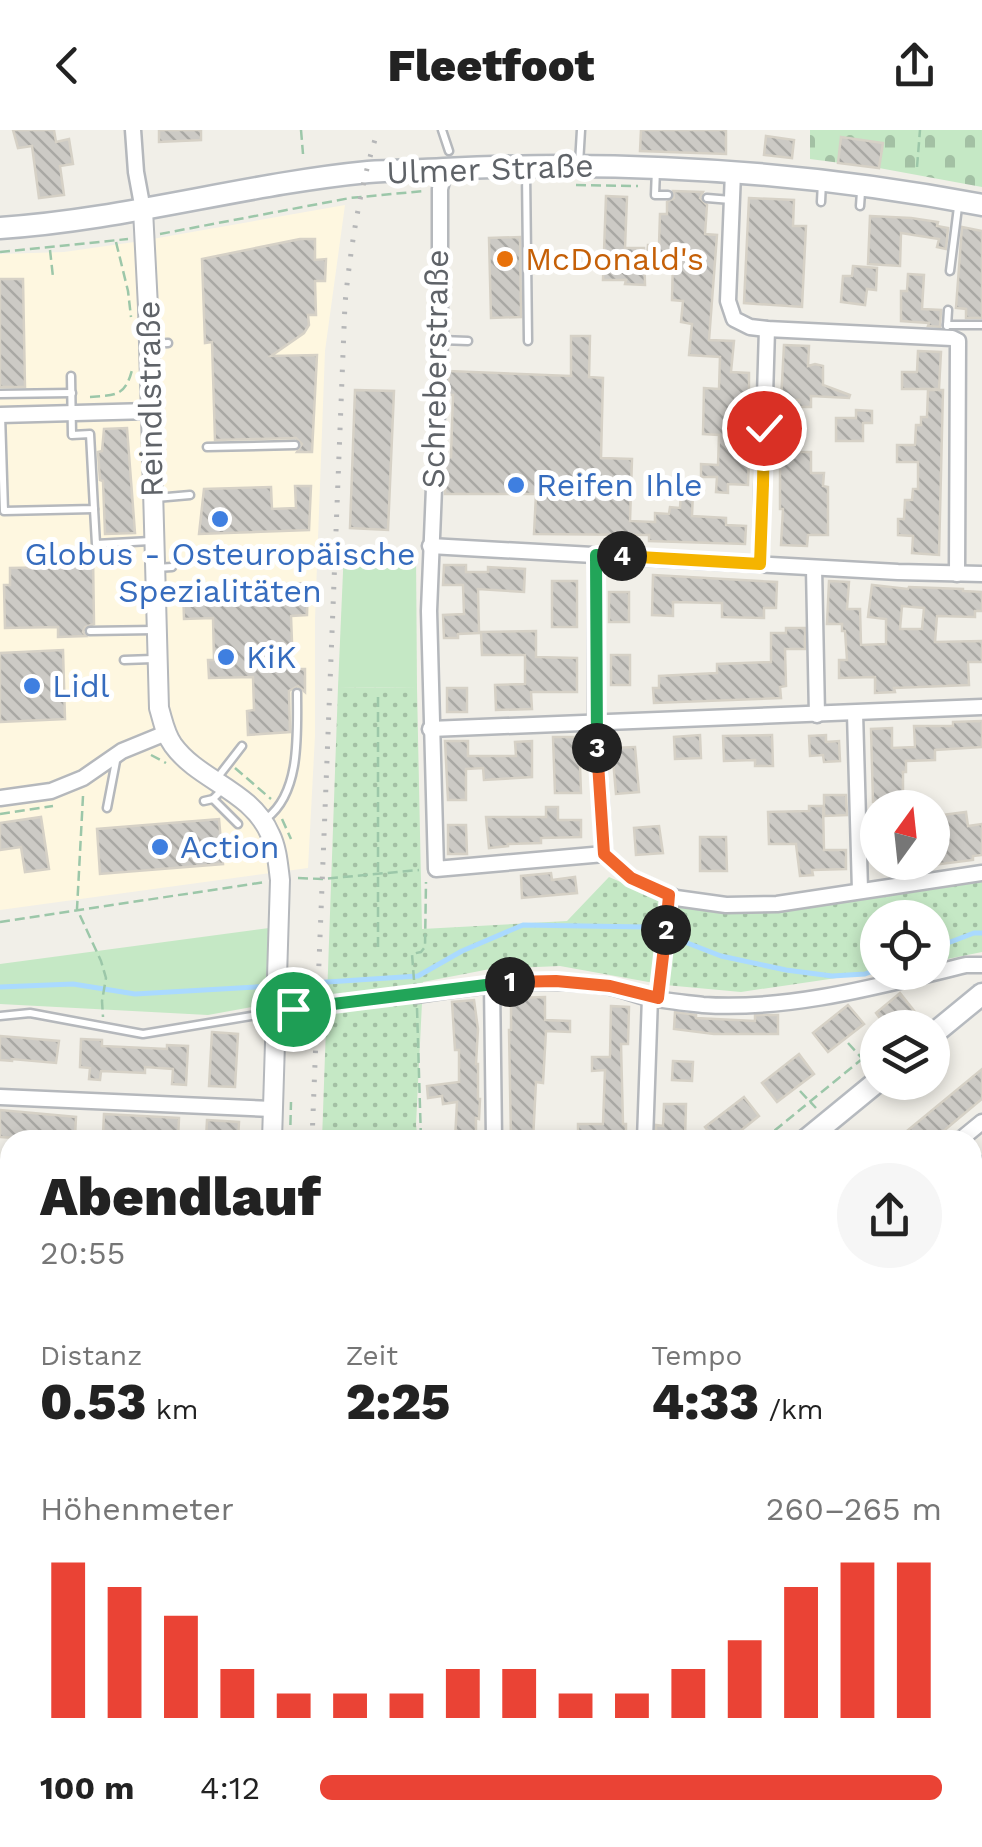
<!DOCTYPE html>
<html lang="de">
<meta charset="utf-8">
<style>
:root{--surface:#fff;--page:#f6f6f6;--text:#222;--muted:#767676;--accent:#ea4335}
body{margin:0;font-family:"Work Sans",sans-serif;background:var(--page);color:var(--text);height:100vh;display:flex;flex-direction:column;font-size:38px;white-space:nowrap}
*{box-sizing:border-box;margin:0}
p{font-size:32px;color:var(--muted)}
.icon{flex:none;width:55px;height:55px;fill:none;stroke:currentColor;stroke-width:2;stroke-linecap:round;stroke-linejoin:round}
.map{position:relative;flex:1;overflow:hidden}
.panel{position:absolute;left:0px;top:1000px;width:982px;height:718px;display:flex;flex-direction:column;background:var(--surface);border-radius:30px 30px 0 0;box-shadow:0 5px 15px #0003}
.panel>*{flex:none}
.needle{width:65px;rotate:15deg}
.fabs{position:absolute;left:860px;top:660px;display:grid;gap:20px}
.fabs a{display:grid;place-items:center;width:90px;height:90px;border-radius:50%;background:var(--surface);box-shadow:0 5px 15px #0003;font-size:50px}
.pin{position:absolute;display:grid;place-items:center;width:85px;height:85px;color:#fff;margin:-42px;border:5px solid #fff;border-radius:50%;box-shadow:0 2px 10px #0007}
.km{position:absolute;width:50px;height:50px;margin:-25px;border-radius:50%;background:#222;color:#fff;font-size:28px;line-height:50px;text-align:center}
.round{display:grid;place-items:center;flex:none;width:105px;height:105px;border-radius:52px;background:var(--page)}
.overview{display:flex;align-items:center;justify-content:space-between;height:170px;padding:0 40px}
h1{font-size:55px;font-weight:800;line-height:75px}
.figures{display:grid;grid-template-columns:repeat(3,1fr);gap:15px;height:170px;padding:10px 40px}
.figures div{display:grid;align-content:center}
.figures b{font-size:50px;font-weight:800}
.figures small{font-size:28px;font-weight:400}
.figures p{font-size:28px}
.chart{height:280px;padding:20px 40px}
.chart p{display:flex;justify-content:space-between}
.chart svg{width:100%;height:180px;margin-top:10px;stroke:var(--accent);stroke-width:6}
ul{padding:0 40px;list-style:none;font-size:32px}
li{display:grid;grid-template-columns:160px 120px 1fr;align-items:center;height:75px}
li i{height:25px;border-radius:12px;background:var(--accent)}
header{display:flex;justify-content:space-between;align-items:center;height:130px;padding:0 40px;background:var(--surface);font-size:45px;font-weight:800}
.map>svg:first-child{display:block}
.commercial{fill:#fef7e0}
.green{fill:#c5e8c5}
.cemetery{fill:url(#cemetery-stones)}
.garden{fill:url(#garden-dots)}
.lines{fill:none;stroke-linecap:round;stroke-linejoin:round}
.stream{stroke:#aadaff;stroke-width:5}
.building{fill:url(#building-back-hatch);stroke:#d6d1c6;stroke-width:2.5;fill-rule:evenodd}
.service-casing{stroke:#b5b8bc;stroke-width:11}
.minor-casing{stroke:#b5b8bc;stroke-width:19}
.tertiary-casing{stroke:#b5b8bc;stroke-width:22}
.secondary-casing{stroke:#b6babf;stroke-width:25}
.path{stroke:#9cc7a9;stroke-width:2.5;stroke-dasharray:10 5;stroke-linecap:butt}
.service{stroke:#fff;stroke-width:6}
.minor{stroke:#fff;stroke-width:14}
.tertiary{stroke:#fff;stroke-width:18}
.secondary{stroke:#fff;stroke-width:20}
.rail{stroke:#b6b7b8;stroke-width:5;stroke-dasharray:2.5 12;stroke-linecap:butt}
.split-1-casing{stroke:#fff;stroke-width:20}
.split-2-casing{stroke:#fff;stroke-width:20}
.split-3-casing{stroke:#fff;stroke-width:20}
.split-4-casing{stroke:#fff;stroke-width:20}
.split-5-casing{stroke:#fff;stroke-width:20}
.split-6-casing{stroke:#fff;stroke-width:20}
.split-1{stroke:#22a559;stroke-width:12}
.split-2{stroke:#f0652b;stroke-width:12}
.split-3{stroke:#f0652b;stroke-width:12}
.split-4{stroke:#22a559;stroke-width:12}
.split-5{stroke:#f5b400;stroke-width:12}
.split-6{stroke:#f5b400;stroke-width:12}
.food-dot{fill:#e8710a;stroke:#fff;stroke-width:4}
.shop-dot{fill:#3f7fe0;stroke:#fff;stroke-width:4}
.labels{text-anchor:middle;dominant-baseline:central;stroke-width:10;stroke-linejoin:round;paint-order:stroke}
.street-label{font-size:32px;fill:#5f6368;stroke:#fff}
.food-label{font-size:32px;fill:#c56008;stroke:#fff;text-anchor:start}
.shop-label{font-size:32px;fill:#366cbe;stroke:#fff;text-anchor:start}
</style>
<header><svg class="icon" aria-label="back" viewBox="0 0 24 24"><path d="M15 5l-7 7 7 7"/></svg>Fleetfoot<svg class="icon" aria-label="share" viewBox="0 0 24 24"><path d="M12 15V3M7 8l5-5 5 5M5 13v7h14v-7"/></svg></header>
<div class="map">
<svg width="982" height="1717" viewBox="0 0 982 1717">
<defs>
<pattern id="cemetery-stones" width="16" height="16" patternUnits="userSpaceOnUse" patternTransform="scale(2.5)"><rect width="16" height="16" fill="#c5e8c5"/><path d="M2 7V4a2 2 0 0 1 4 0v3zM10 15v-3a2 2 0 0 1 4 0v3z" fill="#a3c0a4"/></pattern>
<pattern id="garden-dots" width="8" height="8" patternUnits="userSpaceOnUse" patternTransform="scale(2.5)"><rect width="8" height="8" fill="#c5e8c5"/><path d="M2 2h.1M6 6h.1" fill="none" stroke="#a3c0a4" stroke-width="1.8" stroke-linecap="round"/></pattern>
<pattern id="building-back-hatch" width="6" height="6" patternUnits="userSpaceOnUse" patternTransform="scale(2.5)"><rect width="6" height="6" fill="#cccac5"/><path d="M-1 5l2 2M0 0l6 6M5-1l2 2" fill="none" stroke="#a9a8a4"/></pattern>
</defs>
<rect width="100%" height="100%" fill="#f1efe8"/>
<polygon class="commercial" points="345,75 325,221 315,489 315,606 308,738 0,780 0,124 64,122 141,111"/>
<g class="green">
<polygon points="344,419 416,423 417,558 338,557"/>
<polygon points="269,798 269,874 208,885 0,874 0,834"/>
</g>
<polygon class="cemetery" points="810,0 982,0 982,57 879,38 810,29"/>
<polygon class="garden" points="338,557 417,558 422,799 567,791 609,747 681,778 743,784 982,752 982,822 933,832 932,788 878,788 877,842 741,862 665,855 560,836 490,839 423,852 416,995 418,1010 322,1010"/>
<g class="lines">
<g class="stream">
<polyline points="932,819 974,803 982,803"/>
<polyline points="282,855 418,846 462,821 523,795 646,797 721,826 786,840 832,846 865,844 878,839"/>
<polyline points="0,857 73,854 135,864 271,856"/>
</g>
</g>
<g class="building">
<polygon points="13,0 54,0 56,12 69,9 73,34 60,36 64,65 39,68 32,16 18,18"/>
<polygon points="159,0 201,0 201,10 159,12"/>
<polygon points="641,0 726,0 726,24 640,21"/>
<polygon points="766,6 794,10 792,28 764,25"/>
<polygon points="841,7 883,13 879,38 838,33"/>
<polygon points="673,61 703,62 700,68 707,75 705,104 717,105 709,210 734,211 731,242 749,243 749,275 751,275 748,355 728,354 728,363 716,362 717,347 701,347 701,334 718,335 719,305 703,304 704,258 719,259 720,227 689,225 692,194 681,192 683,171 672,170 673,128 647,127 648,115 659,115 660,84 667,84 667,72 674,68"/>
<polygon points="606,66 627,67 625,118 644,118 645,155 625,154 626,150 603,150"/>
<polygon points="749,68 794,70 793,96 806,96 802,177 744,173"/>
<polygon points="870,86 911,88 938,92 937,96 948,98 946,119 937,117 939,109 901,103 900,136 868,134"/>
<polygon points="962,97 982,101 982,188 966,188 966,179 956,178"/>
<polygon points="520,107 521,187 491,188 489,108"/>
<polygon points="300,109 315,109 315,130 326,129 325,151 315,151 316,185 308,185 309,195 304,203 271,226 317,225 312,322 297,322 302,314 296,308 215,310 212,212 205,213 202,129"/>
<polygon points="853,136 877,138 876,160 867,159 865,175 841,172 843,146 852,146"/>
<polygon points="908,144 924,145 922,179 941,180 940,197 928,196 929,193 901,191 901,161 907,161"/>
<polygon points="0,149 23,149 25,257 0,257"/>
<polygon points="571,206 590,206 589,247 603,248 601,328 632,329 630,391 655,392 655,383 669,384 670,377 680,378 681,361 693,362 692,386 726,388 726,395 746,396 745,414 649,411 649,405 534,404 536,364 445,364 446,327 451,327 453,265 448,265 449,241 571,246"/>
<polygon points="784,215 809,216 808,236 815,234 823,236 823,255 850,265 849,268 811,266 811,277 799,277 799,270 781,270"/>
<polygon points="918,221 941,222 939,259 902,259 902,242 917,242"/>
<polygon points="355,260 394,261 388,400 350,398"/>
<polygon points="928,260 943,260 939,425 912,423 913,406 898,405 898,389 904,389 905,370 912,370 913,359 918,359 918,332 897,332 897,315 915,315 916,295 921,295 921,287 927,287"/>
<polygon points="856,280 872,281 872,293 863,293 863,311 836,311 836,288 856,288"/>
<polygon points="127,298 135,403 105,404 103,351 100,350 98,322 102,321 104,299"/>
<polygon points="789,322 811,322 811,343 824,343 823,356 828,357 828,405 808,405 807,416 781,415 783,379 780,379 780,324"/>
<polygon points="295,356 311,356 309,400 199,404 204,359 271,357 272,379 296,378"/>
<polygon points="93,425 94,494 85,497 83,502 86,506 58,507 58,497 5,498 4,455 10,455 10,438 66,437 66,426"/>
<polygon points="444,435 466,435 466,442 488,442 488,437 525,439 524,462 478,459 479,503 458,504 458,508 444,508 443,485 464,484 463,455 443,455"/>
<polygon points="653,445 777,452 776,478 764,478 764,488 722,487 722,473 673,472 673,486 652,485"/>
<rect x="552" y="451" width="25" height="46"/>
<path d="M 829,451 L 849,452 L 847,479 L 860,479 L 861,515 L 886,514 L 886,489 L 868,487 L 872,455 L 908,459 L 909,457 L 963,459 L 963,461 L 982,462 L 982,481 L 975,481 L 975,487 L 937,486 L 935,512 L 982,511 L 982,532 L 968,532 L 969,555 L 894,558 L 895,562 L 875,563 L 875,547 L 839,548 L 839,530 L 847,530 L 845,501 L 842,501 L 842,494 L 827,494 ZM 902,476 L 924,478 L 922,499 L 900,499 Z"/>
<polygon points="308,453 307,485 291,486 293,539 305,539 305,562 298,556 289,561 290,602 248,605 247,581 254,580 253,547 209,548 208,530 214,530 213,488 184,489 183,457"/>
<rect x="609" y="462" width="20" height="30"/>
<polygon points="786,498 805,498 805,519 785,519 786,556 780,557 781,568 654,573 653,558 659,558 659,546 717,543 717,534 771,532 771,503 786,503"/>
<polygon points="536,501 536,527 577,528 577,562 531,562 532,579 496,580 495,555 525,554 525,525 482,525 481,502"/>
<polygon points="63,520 65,589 0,592 0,523"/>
<rect x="611" y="525" width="19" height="30"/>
<rect x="447" y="558" width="20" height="24"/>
<polygon points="982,591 982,617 935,620 935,630 906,631 906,642 903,642 903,672 873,672 871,599 892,598 892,618 915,617 914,596 953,596 953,592"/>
<polygon points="700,605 701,628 675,629 674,607"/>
<polygon points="772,605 773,636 755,636 755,630 724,631 723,606"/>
<polygon points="826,605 826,612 839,611 840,631 824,632 823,625 810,626 809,606"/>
<polygon points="553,607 579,607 581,663 555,663"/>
<polygon points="445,611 468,611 468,626 516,626 515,612 532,611 532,647 484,650 483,638 466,639 466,670 448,670"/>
<polygon points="635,617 639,662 616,664 612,618"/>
<polygon points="824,665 846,665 847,685 824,686"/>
<polygon points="809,676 823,676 824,720 846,720 846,739 812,740 813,745 800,746 796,714 769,714 768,682 809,681"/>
<polygon points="546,677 558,677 558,690 581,690 581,707 541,708 541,713 508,714 508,716 489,718 486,687 546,687"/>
<polygon points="966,682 968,696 982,694 982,725 973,726 973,730 932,735 932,716 939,716 934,686"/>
<polygon points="41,687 49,739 25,742 21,717 0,720 0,693"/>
<polygon points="219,689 223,734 100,744 97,699"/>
<polygon points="448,695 466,695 467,724 448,724"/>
<polygon points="659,696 663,723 636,725 634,698"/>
<polygon points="700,707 726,707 727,741 700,741"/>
<polygon points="551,743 552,750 575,747 577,763 522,768 521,746"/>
<polygon points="900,863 919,887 905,898 887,898 876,883"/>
<polygon points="545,867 545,890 570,891 570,902 546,901 543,953 536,952 533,1010 511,1010 509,900 511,900 511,868"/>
<polygon points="474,870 478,899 476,934 478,934 478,969 480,969 479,989 476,988 476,1010 455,1010 457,972 443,974 442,966 428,968 427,956 459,952 459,920 455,920 452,872"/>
<polygon points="848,875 864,894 828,922 813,903"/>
<polygon points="611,876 629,877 628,914 621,914 623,994 626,994 626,1010 578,1010 578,994 603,994 605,940 592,941 592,927 610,927"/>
<polygon points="675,882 696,885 696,888 755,891 755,885 778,885 778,904 714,904 674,899"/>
<polygon points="212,902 238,904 235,957 209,956"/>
<polygon points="0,906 59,911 56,933 12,929 12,931 0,930"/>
<polygon points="81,909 102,910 102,916 167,919 167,915 188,916 186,955 172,954 173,939 145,937 145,943 101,941 100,950 89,949 90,938 80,937"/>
<polygon points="799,924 814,944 777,972 762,953"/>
<polygon points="673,931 693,932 692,951 672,950"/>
<polygon points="982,939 982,969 953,993 933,1010 896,1010"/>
<polygon points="744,967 759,986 729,1010 715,1010 705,997"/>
<polygon points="664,974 686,974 685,1009 656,1008 656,995 663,996"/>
<polygon points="0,980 76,987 75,1007 29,1005 29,1009 0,1007"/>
<polygon points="104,984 179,988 178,1010 146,1009 147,1006 103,1004"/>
<polygon points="207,990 239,992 238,1010 206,1010"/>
</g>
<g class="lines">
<g class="service-casing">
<g id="service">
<polyline points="442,0 449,21"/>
<polyline points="579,34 581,0"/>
<polyline points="656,39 655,65 668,65"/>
<polyline points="526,42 528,211"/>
<polyline points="707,68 731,70"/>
<polyline points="821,72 822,52"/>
<polyline points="860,76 861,62"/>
<polyline points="950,141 958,77"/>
<polyline points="947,195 982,195"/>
<polyline points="947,196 948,180"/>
<polyline points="441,210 468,211"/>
<polyline points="150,214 168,213"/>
<polyline points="0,264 72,263"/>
<polyline points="1,285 4,381 94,379 90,304 72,305 71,246"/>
<polyline points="207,317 295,315"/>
<polyline points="156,368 190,365"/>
<polyline points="94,379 96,414 150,411"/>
<polyline points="156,438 172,437"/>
<polyline points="90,501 154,500"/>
<polyline points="124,530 153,529"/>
<polyline points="218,647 242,616"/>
<polyline points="213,669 238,694"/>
<polyline points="204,671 213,669 223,659"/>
<polyline points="107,678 117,626"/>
<path d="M 267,688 C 301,662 297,603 297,563"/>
<polyline points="0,886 30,883 143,904 275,882"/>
</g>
</g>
<g class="minor-casing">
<g id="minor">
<polyline points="133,0 136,42 143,80"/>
<polyline points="445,39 440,59 440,210 429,481 436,739 604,724 631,748 676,768 726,775 777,774 982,743"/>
<polyline points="733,42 728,171 734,189 750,197 767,199 952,208 958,211 957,444"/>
<polyline points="0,285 150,281"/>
<polyline points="430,416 898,442 982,444"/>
<polyline points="596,425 596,594 604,724"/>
<polyline points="760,434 767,199"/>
<polyline points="814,438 817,585"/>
<polyline points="855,583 860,760"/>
<polyline points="430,599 982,577"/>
<polyline points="0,668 51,661 83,648 122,621 166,603"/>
<polyline points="492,853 494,1010"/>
<path d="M 416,865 C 482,855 539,847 606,856 C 621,858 635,865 650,868 C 667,871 686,873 703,875 C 790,881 882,855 966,835 L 982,835"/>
<polyline points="0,967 272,979"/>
<polyline points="645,1010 650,867"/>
<polyline points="960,1010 982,992"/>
<polyline points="972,1028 982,1040"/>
<polyline points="0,1093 10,1093"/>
<polyline points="972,1219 982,1225"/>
<polyline points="10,1252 3,1250 10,1329"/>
<polyline points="972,1385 982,1389"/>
<polyline points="0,1535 10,1535"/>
<polyline points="972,1587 982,1591"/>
<polyline points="507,1708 518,1717"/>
<polyline points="604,1708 616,1717"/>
<polyline points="743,1708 756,1717"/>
<polyline points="865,1708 881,1717"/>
<polyline points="534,1717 543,1708"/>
<polyline points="980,1717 982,1714"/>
</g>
</g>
<g class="tertiary-casing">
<path id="tertiary" d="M 143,80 L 148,177 L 159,578 C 163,591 165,604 173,615 C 199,651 251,660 270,704 C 277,718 278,734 280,750 L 272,1010"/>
</g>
<g class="secondary-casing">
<g id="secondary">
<path d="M 0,98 C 124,90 245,54 368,42 C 394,40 419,41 444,39 C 624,30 805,41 982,75"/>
<polyline points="932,905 982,864"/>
<polyline points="806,1010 878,951"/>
<polyline points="0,1683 10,1670"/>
</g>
</g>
<g class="path">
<polyline points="301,0 303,24"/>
<polyline points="917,37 920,0"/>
<polyline points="576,55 638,56"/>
<polyline points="160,104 350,68 424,61"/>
<polyline points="116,112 128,161 131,187"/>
<polyline points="50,120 53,147"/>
<polyline points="0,122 128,109"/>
<path d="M 90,267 C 115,265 125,267 132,240"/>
<polyline points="151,625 166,633"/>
<polyline points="235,638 271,669"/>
<polyline points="83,666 77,779 101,831 106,848 102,871 103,887"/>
<polyline points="0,684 53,676"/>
<polyline points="282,689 291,709"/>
<polyline points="298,748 322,749 419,740"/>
<polyline points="0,792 265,752"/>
<polyline points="378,817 378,567"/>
<polyline points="414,850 412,824 421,822 425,817 426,752"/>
<polyline points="660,853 667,781"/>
<polyline points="417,878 421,1010"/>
<polyline points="294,879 400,867"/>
<polyline points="848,913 871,938"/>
<polyline points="800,961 816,978"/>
<polyline points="290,1010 291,972"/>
<polyline points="763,1010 862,929 878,923"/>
<polyline points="0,1177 10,1180"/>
<polyline points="0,1222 2,1234"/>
<polyline points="0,1470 10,1427"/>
<polyline points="312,1708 313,1717"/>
<polyline points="331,1708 332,1717"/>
<polyline points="0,1709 8,1698"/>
</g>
<use href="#service" class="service"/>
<use href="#minor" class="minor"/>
<use href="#tertiary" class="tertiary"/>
<use href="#secondary" class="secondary"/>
<g class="rail">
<path d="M 312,1010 L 345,173 C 351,115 360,56 378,0"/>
<polyline points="319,1708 320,1717"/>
</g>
</g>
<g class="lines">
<g class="split-1-casing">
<polyline id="split-1" points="293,879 510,852"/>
</g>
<g class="split-2-casing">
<polyline id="split-2" points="510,852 556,851 610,856 658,868 666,800"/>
</g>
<g class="split-3-casing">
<polyline id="split-3" points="597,618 604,724 631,748 669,765 666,800"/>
</g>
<g class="split-4-casing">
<polyline id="split-4" points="597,618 596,425 622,426"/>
</g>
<g class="split-5-casing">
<polyline id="split-5" points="622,426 760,434 763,354"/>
</g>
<g class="split-6-casing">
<polyline id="split-6" points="763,354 764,298"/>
</g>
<use href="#split-1" class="split-1"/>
<use href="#split-2" class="split-2"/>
<use href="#split-3" class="split-3"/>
<use href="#split-4" class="split-4"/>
<use href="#split-5" class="split-5"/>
<use href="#split-6" class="split-6"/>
</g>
<circle class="food-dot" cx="505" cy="129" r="10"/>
<g class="shop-dot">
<circle cx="516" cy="355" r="10"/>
<circle cx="220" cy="389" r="10"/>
<circle cx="226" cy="527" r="10"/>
<circle cx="32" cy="556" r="10"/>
<circle cx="160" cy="717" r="10"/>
</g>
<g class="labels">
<g class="street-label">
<text transform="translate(490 39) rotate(-2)">Ulmer Straße</text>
<text transform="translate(435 239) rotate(-89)">Schreberstraße</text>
<text transform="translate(150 269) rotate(-91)">Reindlstraße</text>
</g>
<g class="food-label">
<text x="525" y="129">McDonald's</text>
</g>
<g class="shop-label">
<text x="536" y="355">Reifen Ihle</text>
<text x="220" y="424" text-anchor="middle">Globus - Osteuropäische<tspan x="220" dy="37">Spezialitäten</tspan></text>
<text x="246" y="527">KiK</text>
<text x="52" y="556">Lidl</text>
<text x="180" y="717">Action</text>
</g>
</g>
</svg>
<div class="fabs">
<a><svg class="needle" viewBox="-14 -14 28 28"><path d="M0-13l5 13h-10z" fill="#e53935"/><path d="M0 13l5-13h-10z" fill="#767676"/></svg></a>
<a><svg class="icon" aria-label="locate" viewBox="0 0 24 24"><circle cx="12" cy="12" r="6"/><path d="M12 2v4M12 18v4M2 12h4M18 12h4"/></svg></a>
<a><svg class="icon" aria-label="layers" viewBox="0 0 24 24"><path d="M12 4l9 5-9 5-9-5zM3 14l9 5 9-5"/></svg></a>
</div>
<div class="pin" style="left:293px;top:879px;background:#1e9e55"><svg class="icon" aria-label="arrive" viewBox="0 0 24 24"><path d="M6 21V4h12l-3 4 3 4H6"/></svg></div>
<div class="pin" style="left:764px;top:298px;background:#d93025"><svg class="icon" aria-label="check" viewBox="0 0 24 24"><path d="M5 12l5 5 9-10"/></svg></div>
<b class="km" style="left:510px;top:852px">1</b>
<b class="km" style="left:666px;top:800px">2</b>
<b class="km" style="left:597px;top:618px">3</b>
<b class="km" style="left:622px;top:426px">4</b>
<section class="panel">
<div class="overview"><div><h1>Abendlauf</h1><p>20:55</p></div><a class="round"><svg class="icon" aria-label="share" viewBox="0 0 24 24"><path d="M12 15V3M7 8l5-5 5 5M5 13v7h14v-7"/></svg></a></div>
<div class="figures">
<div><p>Distanz</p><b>0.53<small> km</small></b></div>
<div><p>Zeit</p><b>2:25</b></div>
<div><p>Tempo</p><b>4:33<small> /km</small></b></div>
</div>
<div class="chart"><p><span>Höhenmeter</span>260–265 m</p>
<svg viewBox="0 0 160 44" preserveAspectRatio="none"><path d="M5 44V6M15 44V12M25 44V19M35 44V32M45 44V38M55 44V38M65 44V38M75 44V32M85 44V32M95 44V38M105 44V38M115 44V32M125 44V25M135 44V12M145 44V6M155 44V6"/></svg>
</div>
<ul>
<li><b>100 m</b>4:12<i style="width:100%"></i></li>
</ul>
</section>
</div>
